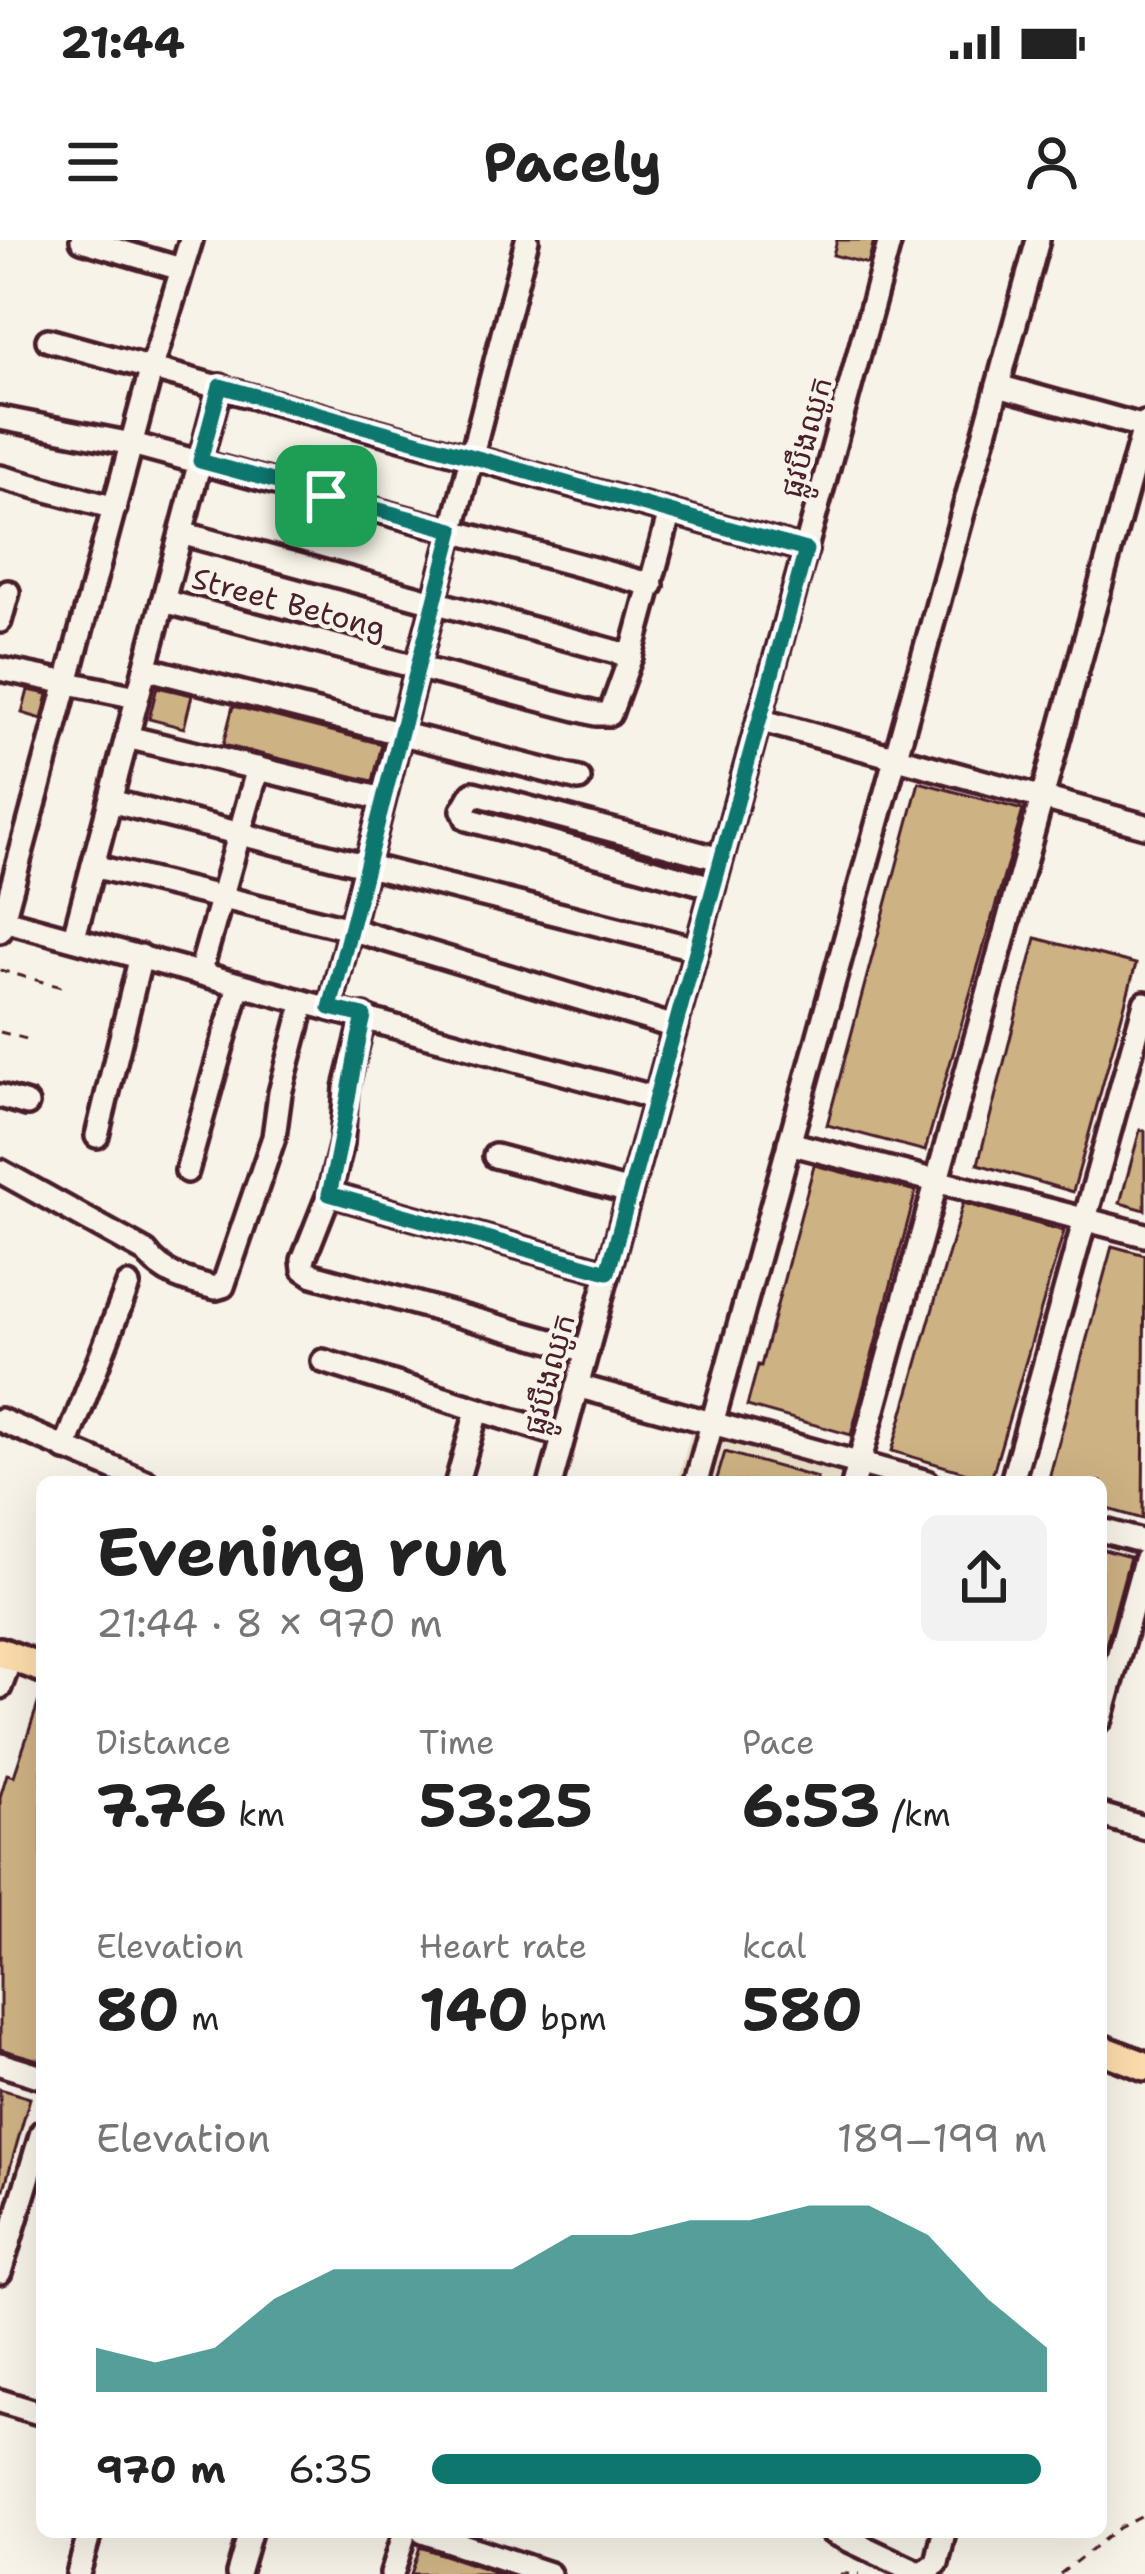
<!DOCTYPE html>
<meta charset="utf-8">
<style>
:root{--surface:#fff;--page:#f2f2f2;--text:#222;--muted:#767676;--accent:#0f766e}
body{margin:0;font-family:"Shantell Sans","Noto Sans Khmer",sans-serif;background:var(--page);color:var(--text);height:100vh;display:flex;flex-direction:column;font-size:45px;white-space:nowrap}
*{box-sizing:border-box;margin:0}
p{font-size:39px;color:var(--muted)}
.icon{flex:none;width:66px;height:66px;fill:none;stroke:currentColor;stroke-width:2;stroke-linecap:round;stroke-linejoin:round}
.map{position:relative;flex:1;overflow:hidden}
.side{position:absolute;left:36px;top:1236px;width:1071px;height:1062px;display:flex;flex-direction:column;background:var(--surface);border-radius:18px;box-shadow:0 12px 48px #0002}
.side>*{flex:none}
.pin{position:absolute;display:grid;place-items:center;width:102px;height:102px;color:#fff;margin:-51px;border-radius:24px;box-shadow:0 6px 18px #0006}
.round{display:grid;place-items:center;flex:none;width:126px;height:126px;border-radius:18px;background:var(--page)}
.overview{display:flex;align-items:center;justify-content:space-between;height:204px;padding:0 60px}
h1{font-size:66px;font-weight:700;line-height:90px}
.figures{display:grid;grid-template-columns:repeat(3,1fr);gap:18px;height:204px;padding:12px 60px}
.figures div{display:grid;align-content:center}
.figures b{font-size:60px;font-weight:700}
.figures small{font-size:33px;font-weight:400}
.figures p{font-size:33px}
.chart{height:336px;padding:24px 60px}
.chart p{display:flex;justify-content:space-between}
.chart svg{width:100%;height:216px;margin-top:12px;fill:var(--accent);opacity:.7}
ul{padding:0 60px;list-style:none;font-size:39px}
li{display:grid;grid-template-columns:192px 144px 1fr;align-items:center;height:90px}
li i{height:30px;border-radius:15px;background:var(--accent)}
.status{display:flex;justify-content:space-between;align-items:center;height:84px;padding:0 60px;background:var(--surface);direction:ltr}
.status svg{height:33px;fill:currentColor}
header{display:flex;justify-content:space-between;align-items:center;height:156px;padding:0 60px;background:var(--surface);font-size:54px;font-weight:700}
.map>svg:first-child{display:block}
.built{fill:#eae0ca}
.building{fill:#cdb283;stroke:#4a1f2b;stroke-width:3}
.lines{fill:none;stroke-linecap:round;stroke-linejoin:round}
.minor-casing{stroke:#4a1f2b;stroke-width:30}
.major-casing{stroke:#4a1f2b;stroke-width:36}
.path{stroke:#4a1f2b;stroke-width:3;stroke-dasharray:9 9;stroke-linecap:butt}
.minor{stroke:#f7f3e8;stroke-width:21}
.major{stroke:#fcdcac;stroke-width:27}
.route-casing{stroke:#fff;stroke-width:24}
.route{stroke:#0f766e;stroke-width:15}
.labels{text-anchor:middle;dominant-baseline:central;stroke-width:9;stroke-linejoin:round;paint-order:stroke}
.street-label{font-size:30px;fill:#4a1f2b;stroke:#f7f3e8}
</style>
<div class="status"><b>21:44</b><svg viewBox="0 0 49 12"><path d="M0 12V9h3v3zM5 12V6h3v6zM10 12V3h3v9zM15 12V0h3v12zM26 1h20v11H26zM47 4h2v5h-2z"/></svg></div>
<header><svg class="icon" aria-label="menu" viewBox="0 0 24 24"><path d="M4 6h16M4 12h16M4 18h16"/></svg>Pacely<svg class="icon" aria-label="person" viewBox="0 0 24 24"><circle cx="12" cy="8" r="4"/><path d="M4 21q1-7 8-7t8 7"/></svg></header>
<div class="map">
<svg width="1145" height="2334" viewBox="0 0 1145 2334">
<rect width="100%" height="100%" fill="#f7f3e8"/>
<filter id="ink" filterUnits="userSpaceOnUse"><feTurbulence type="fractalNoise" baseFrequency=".00833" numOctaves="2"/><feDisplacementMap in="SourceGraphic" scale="24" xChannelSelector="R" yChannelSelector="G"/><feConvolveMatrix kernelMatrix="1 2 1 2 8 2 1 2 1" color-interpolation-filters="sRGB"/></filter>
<g filter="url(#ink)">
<polygon class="built" points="697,1170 846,1211 838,1242 677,1242"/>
<g class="building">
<polygon points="837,0 874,0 868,24 833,15"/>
<polygon points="157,447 192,455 184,488 149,479"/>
<polygon points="28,450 48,454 42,479 22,473"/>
<polygon points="233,466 382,504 373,541 223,505"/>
<polygon points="919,542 1023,570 925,911 827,885"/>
<polygon points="1036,698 1136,724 1073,952 978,924"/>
<polygon points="1140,890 1145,891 1145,970 1120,963"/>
<polygon points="814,925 916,951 851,1195 747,1166 758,1125 761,1126"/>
<polygon points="963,963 1064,991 991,1240 892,1211"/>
<polygon points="1112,1006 1145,1015 1143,1279 1101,1267 1101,1242 1048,1242"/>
<polygon points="725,1212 817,1238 817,1242 716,1242"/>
<polygon points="1101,1309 1130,1317 1103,1416 1101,1416"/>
<polygon points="39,1461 42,1462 42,1821 0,1809 0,1557 7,1534 14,1536"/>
<polygon points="0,1849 30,1858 4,1949 0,1948"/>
<polygon points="420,2307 502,2334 411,2334"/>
</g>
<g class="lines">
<g class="minor-casing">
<g id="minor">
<polyline points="82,0 181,29"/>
<polyline points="48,100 806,310"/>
<polyline points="998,146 1145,187"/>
<polyline points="0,178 132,204 652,345"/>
<polyline points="0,237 115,268"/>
<polyline points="181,293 631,416"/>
<polyline points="163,361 596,474 610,474 631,416 670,272"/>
<polyline points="0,381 8,352"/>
<polyline points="145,428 579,539"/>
<polyline points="0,429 137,457"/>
<polyline points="759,480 1145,586"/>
<polyline points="127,497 383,559"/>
<polyline points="110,561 697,709"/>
<polyline points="93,626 350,689 675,787"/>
<polyline points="713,647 467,579 463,570 473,553 720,619"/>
<polyline points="0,679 656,858"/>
<polyline points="0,691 152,127 191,0"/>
<polyline points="74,697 220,146"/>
<polyline points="200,733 258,528"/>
<polyline points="330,768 527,0"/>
<polyline points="364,776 346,848 342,903 329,954 303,1020 304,1029 313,1035 587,1111"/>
<polyline points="0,856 27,864"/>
<polyline points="97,896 141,716"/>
<polyline points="789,903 1145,995"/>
<polyline points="495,916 630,952"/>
<path d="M 0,931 L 146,1012 C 162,1035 190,1042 216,1048 L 223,1046 L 274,897 L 280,853 L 304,762"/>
<polyline points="187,931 239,745"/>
<polyline points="329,954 608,1032"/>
<polyline points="323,1121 563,1196"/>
<polyline points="577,1146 927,1242"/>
<polyline points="0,1180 146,1242"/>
<polyline points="65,1209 128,1045"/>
<polyline points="457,1242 477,1171"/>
<polyline points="551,1242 890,0"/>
<polyline points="696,1242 1038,0"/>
<polyline points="854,1242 1145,183"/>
<polyline points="1012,1242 1145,763"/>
<polyline points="1101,1290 1145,1302"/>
<polyline points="0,1447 11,1417"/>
<polyline points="1101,1479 1145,1320"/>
<polyline points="1101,1575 1145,1588"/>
<polyline points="0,1824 42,1837"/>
<polyline points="0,2032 42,1892"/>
<polyline points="0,2161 42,2174"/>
<polyline points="423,2292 549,2334"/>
<polyline points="832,2292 921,2334 937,2323 944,2292"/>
<polyline points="78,2334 90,2292"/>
<polyline points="238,2334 250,2292"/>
<polyline points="392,2334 405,2292"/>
</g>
</g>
<g class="major-casing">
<g id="major">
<polyline points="0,1412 42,1428"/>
<polyline points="1101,1809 1145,1826"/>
</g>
</g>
<g class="path">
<polyline points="0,730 65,748"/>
<polyline points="0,792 34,801"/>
<polyline points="840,2334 859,2334"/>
<polyline points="1060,2334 1119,2288 1145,2275"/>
</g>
<use href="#minor" class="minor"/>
<use href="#major" class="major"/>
</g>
</g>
<g class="lines" filter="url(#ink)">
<g class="route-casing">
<path id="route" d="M 220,146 L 806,310 L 608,1032 L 329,954 C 344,894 350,835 364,776 L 330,768 L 453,290 L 200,221 Z"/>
</g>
<use href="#route" class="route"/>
</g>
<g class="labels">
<g class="street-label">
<text transform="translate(806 197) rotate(-75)">ផ្លូវបឹងឈូក</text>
<text transform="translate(289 363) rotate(15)">Street Betong</text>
<text transform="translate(549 1134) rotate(-75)">ផ្លូវបឹងឈូក</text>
</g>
</g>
</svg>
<div class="pin" style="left:326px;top:256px;background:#1e9e55"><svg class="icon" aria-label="arrive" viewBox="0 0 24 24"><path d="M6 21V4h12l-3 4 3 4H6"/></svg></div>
<section class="side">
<div class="overview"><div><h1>Evening run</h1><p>21:44 · 8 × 970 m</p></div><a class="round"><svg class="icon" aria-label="share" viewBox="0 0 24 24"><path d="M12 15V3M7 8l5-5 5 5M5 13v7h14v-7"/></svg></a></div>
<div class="figures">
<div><p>Distance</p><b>7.76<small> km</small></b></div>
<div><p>Time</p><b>53:25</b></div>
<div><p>Pace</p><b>6:53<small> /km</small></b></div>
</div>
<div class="figures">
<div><p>Elevation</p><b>80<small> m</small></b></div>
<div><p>Heart rate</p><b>140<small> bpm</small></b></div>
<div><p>kcal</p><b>580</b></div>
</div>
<div class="chart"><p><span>Elevation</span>189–199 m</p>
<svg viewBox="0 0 160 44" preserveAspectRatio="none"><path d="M0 44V35L10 38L20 35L30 25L40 19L50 19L60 19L70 19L80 12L90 12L100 9L110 9L120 6L130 6L140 12L150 25L160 35V44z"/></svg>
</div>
<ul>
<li><b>970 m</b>6:35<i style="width:99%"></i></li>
</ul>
</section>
</div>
